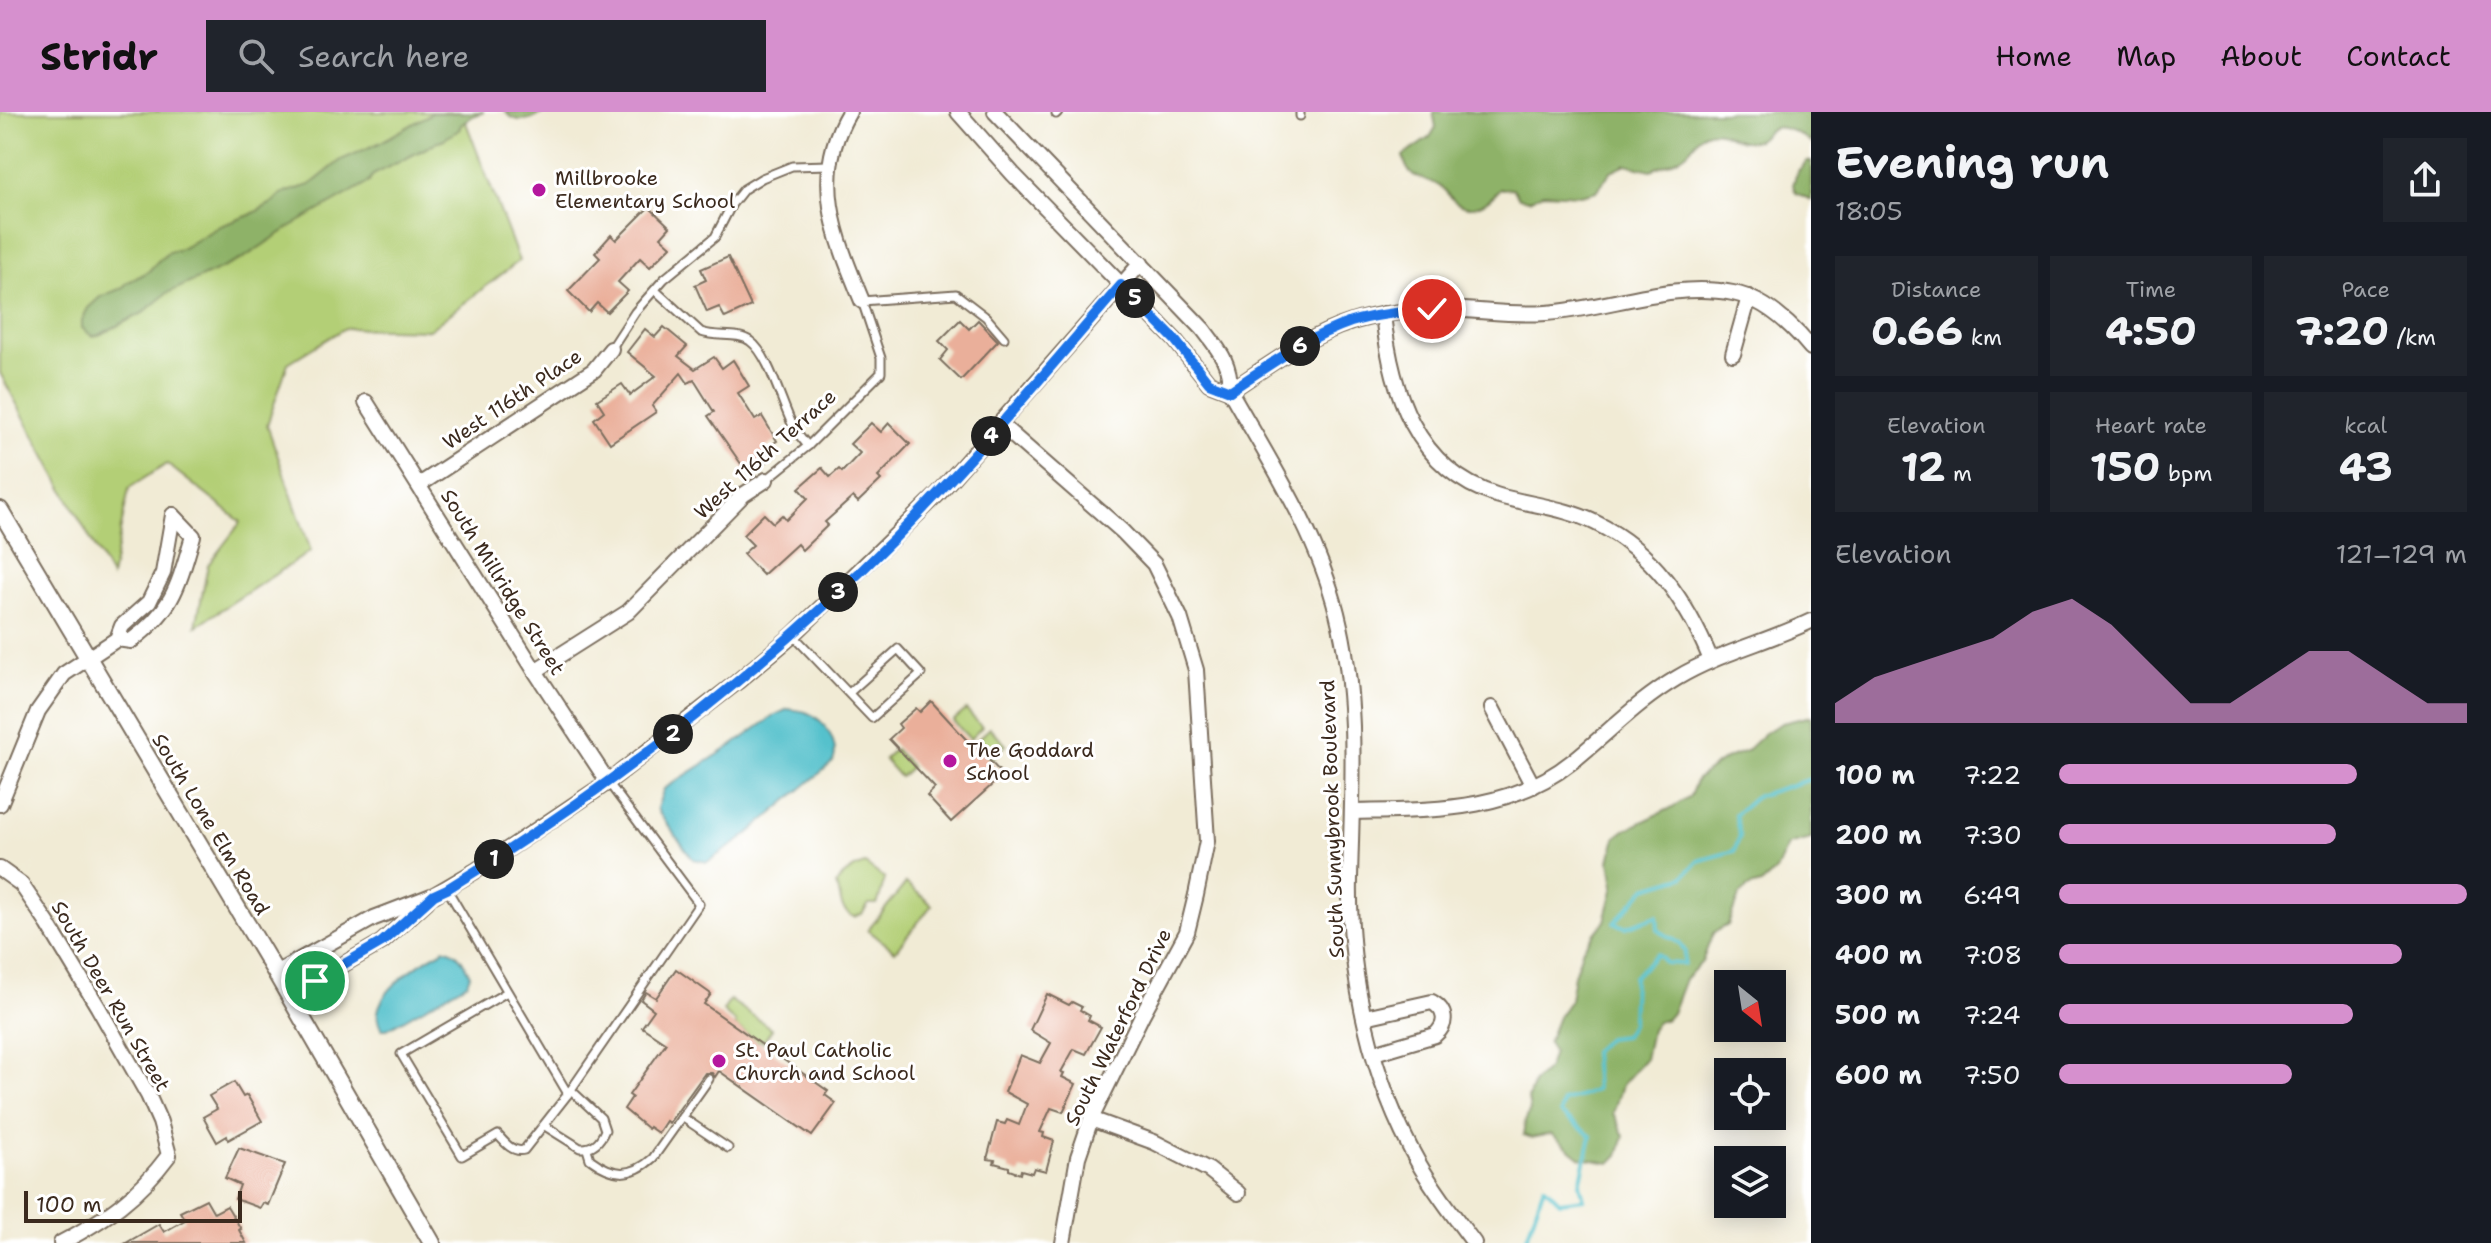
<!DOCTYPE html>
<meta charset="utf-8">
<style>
:root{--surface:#171b24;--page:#20242c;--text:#f1f3f6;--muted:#9ea1a6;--accent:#d690ce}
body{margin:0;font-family:"Shantell Sans",sans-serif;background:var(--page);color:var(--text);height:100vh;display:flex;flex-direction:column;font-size:30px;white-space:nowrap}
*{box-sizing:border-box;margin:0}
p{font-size:26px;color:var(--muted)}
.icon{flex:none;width:44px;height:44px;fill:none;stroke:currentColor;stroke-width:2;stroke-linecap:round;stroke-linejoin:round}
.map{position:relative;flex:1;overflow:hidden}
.details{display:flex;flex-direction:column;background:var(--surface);width:680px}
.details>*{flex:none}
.needle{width:52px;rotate:150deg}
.controls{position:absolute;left:1714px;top:858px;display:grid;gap:16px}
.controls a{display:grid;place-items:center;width:72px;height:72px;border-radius:0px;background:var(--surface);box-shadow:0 4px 20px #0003;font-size:40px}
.scale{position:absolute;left:24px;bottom:20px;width:218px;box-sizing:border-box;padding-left:8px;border:4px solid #3b2a1e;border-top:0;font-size:22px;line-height:28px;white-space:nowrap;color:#3b2a1e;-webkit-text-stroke:6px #fff;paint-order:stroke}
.pin{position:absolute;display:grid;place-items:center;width:68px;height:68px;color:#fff;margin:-34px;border:4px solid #fff;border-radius:50%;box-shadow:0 2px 8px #0007}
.km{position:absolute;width:40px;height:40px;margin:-20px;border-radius:50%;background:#222;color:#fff;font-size:22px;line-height:40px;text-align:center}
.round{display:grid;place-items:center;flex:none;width:84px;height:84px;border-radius:0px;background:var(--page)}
.headline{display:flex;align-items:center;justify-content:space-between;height:136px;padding:0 24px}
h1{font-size:44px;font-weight:700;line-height:60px}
.figures{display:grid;grid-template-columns:repeat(3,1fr);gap:12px;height:136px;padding:8px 24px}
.figures div{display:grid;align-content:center;border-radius:0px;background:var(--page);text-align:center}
.figures b{font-size:40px;font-weight:700}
.figures small{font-size:22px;font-weight:400}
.figures p{font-size:22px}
.chart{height:224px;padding:16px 24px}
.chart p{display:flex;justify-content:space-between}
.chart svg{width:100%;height:144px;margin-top:8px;fill:var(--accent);opacity:.7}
ul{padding:0 24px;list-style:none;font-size:26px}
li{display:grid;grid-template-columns:128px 96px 1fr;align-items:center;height:60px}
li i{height:20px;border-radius:10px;background:var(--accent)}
header{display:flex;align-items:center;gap:48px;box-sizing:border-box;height:112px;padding:0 40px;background:var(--accent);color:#111}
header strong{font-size:38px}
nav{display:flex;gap:44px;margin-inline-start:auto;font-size:28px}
.search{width:560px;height:72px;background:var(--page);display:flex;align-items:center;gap:20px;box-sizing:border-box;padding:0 28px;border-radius:0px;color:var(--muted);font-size:30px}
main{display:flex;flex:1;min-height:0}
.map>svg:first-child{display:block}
.green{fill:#b3cf76;stroke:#777c4a;stroke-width:2}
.forest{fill:#8eb267;stroke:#646e42;stroke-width:2}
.water{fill:#54c1cc;stroke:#487675;stroke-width:2}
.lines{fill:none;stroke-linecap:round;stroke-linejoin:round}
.stream{stroke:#54c1cc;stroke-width:4}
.building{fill:#eaaf9a}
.service-casing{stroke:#7b6e5e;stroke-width:11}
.minor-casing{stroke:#7b6e5e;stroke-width:18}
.tertiary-casing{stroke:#7b6e5e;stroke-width:20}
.service{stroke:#fff;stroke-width:7}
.minor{stroke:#fff;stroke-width:14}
.tertiary{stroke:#fff;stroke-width:16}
.route-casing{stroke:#fff;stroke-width:16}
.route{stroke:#1a73e8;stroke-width:10}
.poi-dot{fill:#b5179e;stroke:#fff;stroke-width:3}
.labels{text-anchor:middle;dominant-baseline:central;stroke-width:6;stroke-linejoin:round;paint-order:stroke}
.poi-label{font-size:20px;fill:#3b2a1e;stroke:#fff;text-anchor:start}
.street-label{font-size:20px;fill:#3b2a1e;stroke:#fff}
</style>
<header>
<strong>Stridr</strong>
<div class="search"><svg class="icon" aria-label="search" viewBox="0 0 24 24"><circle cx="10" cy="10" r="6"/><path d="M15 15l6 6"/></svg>Search here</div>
<nav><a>Home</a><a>Map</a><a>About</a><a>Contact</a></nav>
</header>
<main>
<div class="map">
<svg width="1811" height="1131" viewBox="0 0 1811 1131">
<rect width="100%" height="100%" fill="#fff"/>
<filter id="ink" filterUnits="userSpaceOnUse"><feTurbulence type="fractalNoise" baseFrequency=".0125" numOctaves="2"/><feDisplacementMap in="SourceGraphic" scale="16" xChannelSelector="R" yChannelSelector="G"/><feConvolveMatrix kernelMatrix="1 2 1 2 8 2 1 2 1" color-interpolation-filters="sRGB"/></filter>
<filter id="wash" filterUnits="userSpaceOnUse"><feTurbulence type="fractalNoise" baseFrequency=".006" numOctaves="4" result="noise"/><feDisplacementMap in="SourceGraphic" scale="32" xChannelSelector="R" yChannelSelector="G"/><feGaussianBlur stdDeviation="1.8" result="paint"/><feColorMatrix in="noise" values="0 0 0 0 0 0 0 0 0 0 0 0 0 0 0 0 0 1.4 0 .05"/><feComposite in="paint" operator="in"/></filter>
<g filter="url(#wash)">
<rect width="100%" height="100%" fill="#f1ebd5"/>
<g class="green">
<polygon points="0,0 462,0 519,149 429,218 345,216 288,251 267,313 311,439 196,514 208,453 241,410 167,352 129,376 111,465 0,261"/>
<polygon points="966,598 982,615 970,627 953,609"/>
<polygon points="990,616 1006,633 991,647 976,629"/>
<polygon points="895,637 911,655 900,665 884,647"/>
<path d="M 865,752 L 884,766 C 884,771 879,789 877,792 L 869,792 L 862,802 L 854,805 C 836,796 844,788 836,773 C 840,764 856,754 865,752 Z"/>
<polygon points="906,771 932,793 895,839 868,818"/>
<polygon points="730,888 772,917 763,930 760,928 758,930 735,914 736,911 723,899"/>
</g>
<g class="forest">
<polygon points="484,0 473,4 461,13 459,18 444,27 373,63 369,70 290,115 242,147 167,181 143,201 99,223 92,224 82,216 82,208 88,196 100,185 122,176 128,170 148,160 157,150 169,140 181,137 220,114 250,103 272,91 281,82 310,73 341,48 379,31 432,1"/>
<path d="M 505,0 L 545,0 C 531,9 517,13 505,0 Z"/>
<path d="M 1433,0 L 1811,0 L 1811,31 C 1804,24 1782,11 1771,17 C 1759,23 1764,31 1744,29 C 1732,28 1722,16 1708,20 C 1699,22 1696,31 1690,37 C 1682,47 1663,53 1651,58 L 1626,52 L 1611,59 L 1597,79 L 1581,83 L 1543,81 L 1529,88 L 1519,86 L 1513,76 L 1500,77 C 1490,89 1473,102 1457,91 C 1450,86 1446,78 1439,74 C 1421,62 1409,71 1403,44 L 1430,25 L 1436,15 Z"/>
<polygon points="1807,49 1811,49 1811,88 1796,81 1793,73 1797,60"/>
<polygon points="1811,604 1811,727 1788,733 1776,759 1761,772 1747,776 1739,784 1728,813 1713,821 1702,850 1685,867 1672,901 1667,907 1657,910 1651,918 1645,947 1622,973 1616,992 1613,1001 1624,1024 1618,1043 1610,1051 1581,1046 1551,1022 1531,1026 1523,1023 1525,1010 1530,998 1528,987 1534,970 1548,956 1553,940 1548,930 1558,905 1570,888 1574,863 1583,836 1605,809 1614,774 1610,749 1616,725 1625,718 1669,697 1690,684 1697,667 1725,647 1746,639 1766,620 1782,611"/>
</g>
<g class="water">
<path d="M 788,597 C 794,598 802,598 808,601 C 825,608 840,632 833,650 L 742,727 L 707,750 L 693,747 L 659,701 L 657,696 L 664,677 L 733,633 L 775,603 Z"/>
<path d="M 445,837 C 459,838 464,852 470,863 L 467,871 L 387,917 L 382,917 C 361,887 422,849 445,837 Z"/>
</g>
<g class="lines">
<polyline class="stream" points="1525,1131 1544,1074 1560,1090 1584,1087 1580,1072 1591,1024 1560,1001 1563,989 1582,984 1596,978 1593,940 1607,926 1624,924 1632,911 1634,865 1657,842 1666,851 1684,852 1685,839 1679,831 1658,818 1657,804 1626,815 1614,811 1646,776 1683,765 1698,749 1734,739 1740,724 1735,703 1757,684 1811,667"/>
</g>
<g id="blocks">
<g class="building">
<polygon points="649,95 670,115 661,125 671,134 650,155 640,146 618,170 628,179 607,200 597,191 589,200 568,179 600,146 595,141 611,123 616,128"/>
<polygon points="728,145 751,194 725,206 719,195 707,200 695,173 706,168 701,157"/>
<polygon points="960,208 969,217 978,208 998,229 961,268 940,248 948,238 939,229"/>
<polygon points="664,215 687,234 678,244 695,257 714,245 722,256 733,248 749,274 738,281 755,308 762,304 777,329 766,336 773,346 748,362 708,304 714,300 694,268 688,271 681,261 652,294 656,300 610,331 594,307 604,299 597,288 622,272 630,283 656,264 627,240 645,217 655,225"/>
<polygon points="871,311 881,320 889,311 910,332 878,365 881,368 858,390 853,385 825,410 828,413 802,438 797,432 763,463 743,442 753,433 743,423 764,402 773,411 782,403 786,408 808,386 799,376 822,356 830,365 839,357 842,360 860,341 850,332"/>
<polygon points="931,589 973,635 975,633 1003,663 951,710 927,684 935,676 889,627 901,616 898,612 916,596 920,600"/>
<polygon points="676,857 711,882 704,892 828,979 825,983 836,991 812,1024 719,959 715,965 712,961 705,961 669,1011 666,1009 658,1021 649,1015 648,1017 624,997 632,985 629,983 666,931 642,915 654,898 641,888 646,880 656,886"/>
<polygon points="1047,882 1069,893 1072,890 1082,895 1080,898 1090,904 1088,908 1101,915 1086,942 1074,937 1061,960 1064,961 1062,965 1076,972 1063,1000 1051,996 1040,1020 1044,1021 1043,1025 1054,1029 1046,1059 1034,1056 1032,1061 1021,1058 1020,1062 1009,1058 1009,1055 994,1051 995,1048 987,1047 997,1010 1005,1012 1007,1008 1019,1013 1027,992 1005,980 1020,943 1040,951 1051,931 1030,918"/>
<polygon points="234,970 243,985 247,983 262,1009 228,1028 227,1024 217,1030 203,1005 217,997 209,984"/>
<polygon points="239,1036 285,1052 268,1093 263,1091 260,1096 235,1087 240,1073 225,1066"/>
<polygon points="206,1087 214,1101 227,1094 241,1117 239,1118 246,1131 126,1131 159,1112 164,1120 185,1108 180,1100"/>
</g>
</g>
</g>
<g filter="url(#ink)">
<use href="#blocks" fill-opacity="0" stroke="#7b6e5e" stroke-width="2"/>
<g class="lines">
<g class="service-casing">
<g id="service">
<polyline points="1300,0 1300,4"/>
<polyline points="1056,2 1058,0"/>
<path d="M 655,178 L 701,220 C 716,226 738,220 750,229 C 769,242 782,293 793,314 C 797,321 803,328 808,334"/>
<polyline points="611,237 635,200 664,167 715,125 732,92 744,77 762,66 792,54 830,53"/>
<polyline points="766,368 808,334 881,261 881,246 862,189 956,182 986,205 1004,226"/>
<polyline points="793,523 872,606 921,562 898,537 849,581"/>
<path d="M 447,777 L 568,982 L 524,1038 C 513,1041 505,1031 498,1023 L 462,1044 L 401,942 L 507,880"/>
<polyline points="568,982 699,792 608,670"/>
<polyline points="682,1005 728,1036"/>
<path d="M 545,1014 L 580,1036 C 593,1037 600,1030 605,1018 L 601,1006 L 571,978"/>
<path d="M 587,1037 L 590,1047 C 613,1064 631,1066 653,1046 L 709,967"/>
</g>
</g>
<g class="minor-casing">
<g id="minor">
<path d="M 849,0 C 810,65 836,126 862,189"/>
<polyline points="958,0 1013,62 1175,228 1209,271 1230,279"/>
<path d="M 995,0 L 1203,217 C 1219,238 1231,251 1230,279 C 1270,350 1317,421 1337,501 C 1359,588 1352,678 1350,766 C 1348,863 1371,968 1419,1052 C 1435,1080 1455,1105 1474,1131"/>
<path d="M 1383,202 C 1391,278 1415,357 1496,383 C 1528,393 1565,395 1596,411 C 1653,439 1687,490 1711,548"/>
<polyline points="1733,242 1749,185"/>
<path d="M 1230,279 C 1268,254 1307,224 1352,210 C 1377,202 1404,199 1430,197 C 1469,196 1507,204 1546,201 C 1608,197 1670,169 1733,181 C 1765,187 1791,212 1811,236"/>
<polyline points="366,290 535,559 608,670"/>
<polyline points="1001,313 1122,419 1154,452 1180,505 1196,558 1207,729 1196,783 1187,820 1142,903 1091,1007 1078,1045 1063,1131"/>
<polyline points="419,373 594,258 611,237"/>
<path d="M 117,527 L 131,529 C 174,497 178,474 193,424 L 173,403"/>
<polyline points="535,559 628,500 743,383 766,368"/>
<polyline points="1492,596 1533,674"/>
<polyline points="0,692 38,599 64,562 117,527 122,514 149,490 163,461 173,403"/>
<path d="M 1353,700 C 1431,698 1508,701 1573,649 C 1608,621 1638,589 1677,566 C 1719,541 1767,530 1811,509"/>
<path d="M 0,757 L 21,772 L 48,812 L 98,895 L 148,983 L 160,1010 L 169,1043 C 137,1086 107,1106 61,1131"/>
<polyline points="276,861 374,806 434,783 477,758 608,670 737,570 793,523 938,382 1141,151"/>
<polyline points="289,884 382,830 427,789"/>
<path d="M 1365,905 L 1432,890 C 1446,898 1448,912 1435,923 L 1374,941"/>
<polyline points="1091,1007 1154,1030 1209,1058 1238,1081"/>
</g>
</g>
<g class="tertiary-casing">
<polyline id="tertiary" points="0,398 276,861 432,1131"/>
</g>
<use href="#service" class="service"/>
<use href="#minor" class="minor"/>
<use href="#tertiary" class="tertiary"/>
</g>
</g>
<g class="lines" filter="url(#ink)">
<g class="route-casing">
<path id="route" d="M 315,869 L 382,830 L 434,783 L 447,777 C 609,677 760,561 895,426 C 974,346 1047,259 1121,173 L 1175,228 L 1209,271 L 1230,279 C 1268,254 1307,225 1351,210 C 1377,202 1405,200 1432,197"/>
</g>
<use href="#route" class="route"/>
</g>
<g class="poi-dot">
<circle cx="539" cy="78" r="8"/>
<circle cx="950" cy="649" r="8"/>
<circle cx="719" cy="949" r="8"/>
</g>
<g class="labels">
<g class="poi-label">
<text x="555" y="66">Millbrooke<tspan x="555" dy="23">Elementary School</tspan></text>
<text x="966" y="638">The Goddard<tspan x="966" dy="23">School</tspan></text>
<text x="735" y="938">St. Paul Catholic<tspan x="735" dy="23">Church and School</tspan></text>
</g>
<g class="street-label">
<text transform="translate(512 287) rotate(-34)">West 116th Place</text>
<text transform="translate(765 342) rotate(-42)">West 116th Terrace</text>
<text transform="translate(503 470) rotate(58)">South Millridge Street</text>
<text transform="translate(1332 707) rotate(-92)">South Sunnybrook Boulevard</text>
<text transform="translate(211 712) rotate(59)">South Lone Elm Road</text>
<text transform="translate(111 884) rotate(60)">South Deer Run Street</text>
<text transform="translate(1118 915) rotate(-64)">South Waterford Drive</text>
</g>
</g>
</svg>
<div class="controls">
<a><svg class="needle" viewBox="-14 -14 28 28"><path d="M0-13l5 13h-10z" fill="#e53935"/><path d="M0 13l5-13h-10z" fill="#9ea1a6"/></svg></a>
<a><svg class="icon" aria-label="locate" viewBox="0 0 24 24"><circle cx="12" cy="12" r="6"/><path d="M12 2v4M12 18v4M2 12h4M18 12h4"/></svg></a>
<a><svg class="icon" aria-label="layers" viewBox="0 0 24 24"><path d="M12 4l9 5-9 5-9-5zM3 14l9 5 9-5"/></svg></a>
</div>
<div class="scale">100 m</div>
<div class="pin" style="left:315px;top:869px;background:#1e9e55"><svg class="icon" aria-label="arrive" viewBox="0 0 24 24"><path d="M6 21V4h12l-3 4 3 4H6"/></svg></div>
<div class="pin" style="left:1432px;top:197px;background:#d93025"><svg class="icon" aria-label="check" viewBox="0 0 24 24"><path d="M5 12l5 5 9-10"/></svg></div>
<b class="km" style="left:494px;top:747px">1</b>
<b class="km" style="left:673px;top:622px">2</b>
<b class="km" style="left:838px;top:480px">3</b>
<b class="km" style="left:991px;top:324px">4</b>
<b class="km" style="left:1135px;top:186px">5</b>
<b class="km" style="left:1300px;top:234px">6</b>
</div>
<section class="details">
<div class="headline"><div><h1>Evening run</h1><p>18:05</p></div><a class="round"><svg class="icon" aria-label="share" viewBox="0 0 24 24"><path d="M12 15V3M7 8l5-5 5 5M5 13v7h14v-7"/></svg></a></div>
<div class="figures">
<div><p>Distance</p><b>0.66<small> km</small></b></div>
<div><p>Time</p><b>4:50</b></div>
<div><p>Pace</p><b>7:20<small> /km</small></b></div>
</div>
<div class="figures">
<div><p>Elevation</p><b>12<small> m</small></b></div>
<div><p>Heart rate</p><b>150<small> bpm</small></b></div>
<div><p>kcal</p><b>43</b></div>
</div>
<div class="chart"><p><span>Elevation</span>121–129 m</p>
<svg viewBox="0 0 160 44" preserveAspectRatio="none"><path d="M0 44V38L10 30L20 26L30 22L40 18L50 10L60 6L70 14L80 26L90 38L100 38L110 30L120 22L130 22L140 30L150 38L160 38V44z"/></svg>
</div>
<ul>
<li><b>100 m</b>7:22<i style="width:73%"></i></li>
<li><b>200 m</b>7:30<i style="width:68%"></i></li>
<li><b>300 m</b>6:49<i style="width:100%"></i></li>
<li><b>400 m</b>7:08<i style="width:84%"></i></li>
<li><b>500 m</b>7:24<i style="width:72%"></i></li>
<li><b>600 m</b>7:50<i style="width:57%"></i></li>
</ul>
</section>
</main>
